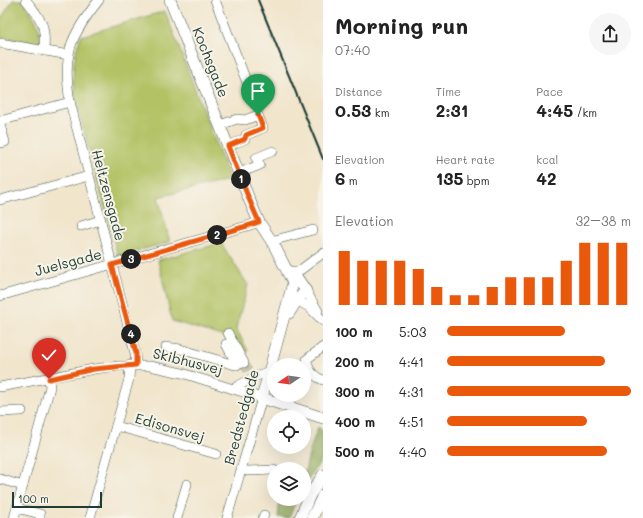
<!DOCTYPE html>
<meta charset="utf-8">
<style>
:root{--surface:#fff;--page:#f6f6f6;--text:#222;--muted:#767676;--accent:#ea580c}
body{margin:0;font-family:Mali,sans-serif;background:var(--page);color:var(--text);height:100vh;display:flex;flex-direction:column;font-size:15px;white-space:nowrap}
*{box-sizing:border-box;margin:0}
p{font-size:13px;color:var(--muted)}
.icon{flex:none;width:22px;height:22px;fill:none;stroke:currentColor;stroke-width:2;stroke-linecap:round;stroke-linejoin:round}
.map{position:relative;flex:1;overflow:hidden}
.panel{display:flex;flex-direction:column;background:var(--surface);width:320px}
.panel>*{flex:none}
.needle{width:26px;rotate:257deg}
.buttons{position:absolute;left:267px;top:358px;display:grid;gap:8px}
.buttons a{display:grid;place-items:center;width:44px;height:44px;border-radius:50%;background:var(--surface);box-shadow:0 4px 16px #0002;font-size:20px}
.scale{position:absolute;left:12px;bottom:10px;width:90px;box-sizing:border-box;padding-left:4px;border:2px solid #1f3d34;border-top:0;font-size:11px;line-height:14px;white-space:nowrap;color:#1f3d34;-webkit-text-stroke:3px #f7f3e8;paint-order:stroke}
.pin{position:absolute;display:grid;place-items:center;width:34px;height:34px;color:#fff;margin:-41px -17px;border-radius:50% 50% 50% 0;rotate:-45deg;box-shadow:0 0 4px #0007}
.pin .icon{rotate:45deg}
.km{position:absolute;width:20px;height:20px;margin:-10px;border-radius:50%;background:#222;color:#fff;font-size:11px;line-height:20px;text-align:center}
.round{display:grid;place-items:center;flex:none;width:42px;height:42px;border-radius:21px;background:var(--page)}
.overview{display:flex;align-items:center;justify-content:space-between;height:68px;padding:0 12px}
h1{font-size:22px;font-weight:700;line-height:30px}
.metrics{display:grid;grid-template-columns:repeat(3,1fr);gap:6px;height:68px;padding:4px 12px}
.metrics div{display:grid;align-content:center}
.metrics b{font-size:17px;font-weight:700}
.metrics small{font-size:11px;font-weight:400}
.metrics p{font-size:11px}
.chart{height:112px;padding:8px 12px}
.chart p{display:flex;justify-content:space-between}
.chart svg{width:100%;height:72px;margin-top:4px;stroke:var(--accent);stroke-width:6}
ul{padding:0 12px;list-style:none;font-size:13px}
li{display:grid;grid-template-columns:64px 48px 1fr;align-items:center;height:30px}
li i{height:10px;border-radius:5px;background:var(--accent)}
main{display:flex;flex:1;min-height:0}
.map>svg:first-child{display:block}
.green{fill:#b2c265;stroke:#68804c}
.forest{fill:#8da85a;stroke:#567247}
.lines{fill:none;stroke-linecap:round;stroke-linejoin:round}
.minor-tunnel{stroke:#c7c3ae;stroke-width:9;stroke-dasharray:9 4.5;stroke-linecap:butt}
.minor-casing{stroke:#3e564b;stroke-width:10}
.major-casing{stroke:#3e564b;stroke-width:12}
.minor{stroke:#fff;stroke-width:9}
.major{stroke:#fff;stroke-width:11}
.rail{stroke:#1f3d34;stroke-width:2}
.route-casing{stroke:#fff;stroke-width:8}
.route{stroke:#ea580c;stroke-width:5}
.labels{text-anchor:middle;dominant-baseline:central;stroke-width:4;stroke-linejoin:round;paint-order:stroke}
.street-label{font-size:14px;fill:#1f3d34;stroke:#f7f3e8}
</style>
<main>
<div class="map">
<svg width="323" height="518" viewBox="0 0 323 518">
<rect width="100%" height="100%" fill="#f7f3e8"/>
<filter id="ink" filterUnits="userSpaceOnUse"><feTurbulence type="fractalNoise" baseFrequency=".025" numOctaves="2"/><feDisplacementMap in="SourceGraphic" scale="8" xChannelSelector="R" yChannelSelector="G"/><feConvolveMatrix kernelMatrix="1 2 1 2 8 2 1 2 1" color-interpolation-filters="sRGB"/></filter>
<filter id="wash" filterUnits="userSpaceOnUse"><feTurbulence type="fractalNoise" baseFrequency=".012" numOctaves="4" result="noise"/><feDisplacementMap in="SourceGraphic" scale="16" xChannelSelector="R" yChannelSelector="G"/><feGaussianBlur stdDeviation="0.9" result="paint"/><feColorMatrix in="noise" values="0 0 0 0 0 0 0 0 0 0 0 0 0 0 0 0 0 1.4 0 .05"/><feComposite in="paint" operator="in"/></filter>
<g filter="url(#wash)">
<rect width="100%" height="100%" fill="#f1e5cc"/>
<g class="green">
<path d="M 13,0 L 22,0 C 33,16 41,23 40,44 L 0,37 L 0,20 Z"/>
<path d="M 165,11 L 230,180 L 158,197 L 170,242 L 118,256 L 76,101 C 72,75 72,60 81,36 Z"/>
<polygon points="221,243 248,285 236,328 248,351 238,356 229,338 172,321 158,260"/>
</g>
<g class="forest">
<path d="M 318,427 L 323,431 L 323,458 L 304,486 C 304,466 311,446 318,427 Z"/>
<polygon points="283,499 297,499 289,518 278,517 279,506"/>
</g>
</g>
<g filter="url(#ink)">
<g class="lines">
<polyline class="minor-tunnel" points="244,363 250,375"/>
<g class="minor-casing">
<g id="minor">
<path d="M 26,0 C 42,20 46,25 44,51"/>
<path d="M 99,0 C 70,36 62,55 70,102 L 135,353 L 136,365"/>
<polyline points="215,0 254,101"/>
<polyline points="0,43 69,55"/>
<polyline points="0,121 70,102"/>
<polyline points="0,125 5,142 0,143"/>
<polyline points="220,125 237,119 245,120 258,115 263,128 246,135 245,139 228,146"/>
<polyline points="239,173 260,165 256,158 273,151"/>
<polyline points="0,200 89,176"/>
<polyline points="81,226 101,220"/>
<polyline points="271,241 313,230"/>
<polyline points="291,277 323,253"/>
<polyline points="306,291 318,311"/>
<polyline points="0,296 247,226 259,222"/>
<polyline points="293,298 309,307 323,321"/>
<polyline points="228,333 244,363"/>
<polyline points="226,344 237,365"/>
<polyline points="166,347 180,349 235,365 243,361"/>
<path d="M 323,347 L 307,359 C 307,370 313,376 323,380"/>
<polyline points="0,387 94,369 118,366 150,366 182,373 262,398 227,518"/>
<polyline points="233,389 252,378 269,371"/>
<polyline points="0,412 22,411"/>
<polyline points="116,426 216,454"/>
<polyline points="242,470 246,471 274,470"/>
<polyline points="0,479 23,486"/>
<polyline points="17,508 40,514 40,518"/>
<polyline points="14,518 50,387 49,379"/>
<polyline points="90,518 129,379 130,365"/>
<polyline points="177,518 187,484"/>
<polyline points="263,518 264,515"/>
</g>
</g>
<g class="major-casing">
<g id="major">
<polyline points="170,0 249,199 259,222 274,245 293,283"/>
<polyline points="293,283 262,398 323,418"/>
<polyline points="289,313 297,300 306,291 293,272"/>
<polyline points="300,518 310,495 323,475"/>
<polyline points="312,518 323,495"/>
</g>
</g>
<use href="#minor" class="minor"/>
<use href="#major" class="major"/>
<polyline class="rail" points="258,0 323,159"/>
</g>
</g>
<g class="lines" filter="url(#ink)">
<g class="route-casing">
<polyline id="route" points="49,379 94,369 136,365 136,353 112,265 247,226 259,222 249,199 228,146 245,139 246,135 263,128 258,115"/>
</g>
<use href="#route" class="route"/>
</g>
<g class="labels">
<g class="street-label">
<text transform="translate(211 62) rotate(68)">Kochsgade</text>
<text transform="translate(109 195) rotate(75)">Heltzensgade</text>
<text transform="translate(68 262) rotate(-15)">Juelsgade</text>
<text transform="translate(188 361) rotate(14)">Skibhusvej</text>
<text transform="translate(241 417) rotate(-75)">Bredstedgade</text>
<text transform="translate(170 427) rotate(16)">Edisonsvej</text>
</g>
</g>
</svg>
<div class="buttons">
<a><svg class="needle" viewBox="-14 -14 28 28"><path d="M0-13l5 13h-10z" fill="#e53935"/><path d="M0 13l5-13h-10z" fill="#767676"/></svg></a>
<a><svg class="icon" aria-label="locate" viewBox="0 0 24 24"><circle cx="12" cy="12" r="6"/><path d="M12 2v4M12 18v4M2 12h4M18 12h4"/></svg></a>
<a><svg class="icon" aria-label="layers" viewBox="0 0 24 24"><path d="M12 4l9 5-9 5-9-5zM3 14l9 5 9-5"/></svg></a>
</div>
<div class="scale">100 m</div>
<div class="pin" style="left:258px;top:115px;background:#1e9e55"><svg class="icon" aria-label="arrive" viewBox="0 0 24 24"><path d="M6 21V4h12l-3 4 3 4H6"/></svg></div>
<div class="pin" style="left:49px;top:379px;background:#d93025"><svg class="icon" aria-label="check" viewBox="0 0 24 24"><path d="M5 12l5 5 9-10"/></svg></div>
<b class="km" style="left:241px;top:179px">1</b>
<b class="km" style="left:217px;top:235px">2</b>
<b class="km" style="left:131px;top:259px">3</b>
<b class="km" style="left:131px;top:334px">4</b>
</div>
<section class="panel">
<div class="overview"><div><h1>Morning run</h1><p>07:40</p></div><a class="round"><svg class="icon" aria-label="share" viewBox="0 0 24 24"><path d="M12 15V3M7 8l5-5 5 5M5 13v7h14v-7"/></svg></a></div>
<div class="metrics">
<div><p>Distance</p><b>0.53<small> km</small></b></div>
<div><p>Time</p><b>2:31</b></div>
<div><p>Pace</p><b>4:45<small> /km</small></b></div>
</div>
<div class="metrics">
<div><p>Elevation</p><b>6<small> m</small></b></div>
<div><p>Heart rate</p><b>135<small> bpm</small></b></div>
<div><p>kcal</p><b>42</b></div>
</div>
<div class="chart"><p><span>Elevation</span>32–38 m</p>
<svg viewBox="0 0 160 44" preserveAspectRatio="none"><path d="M5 44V11M15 44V17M25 44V17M35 44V17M45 44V22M55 44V33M65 44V38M75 44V38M85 44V33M95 44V27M105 44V27M115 44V27M125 44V17M135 44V6M145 44V6M155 44V6"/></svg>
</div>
<ul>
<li><b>100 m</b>5:03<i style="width:64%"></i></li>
<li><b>200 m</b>4:41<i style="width:86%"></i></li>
<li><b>300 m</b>4:31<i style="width:100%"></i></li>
<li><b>400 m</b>4:51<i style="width:76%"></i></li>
<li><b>500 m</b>4:40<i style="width:87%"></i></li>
</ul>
</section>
</main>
